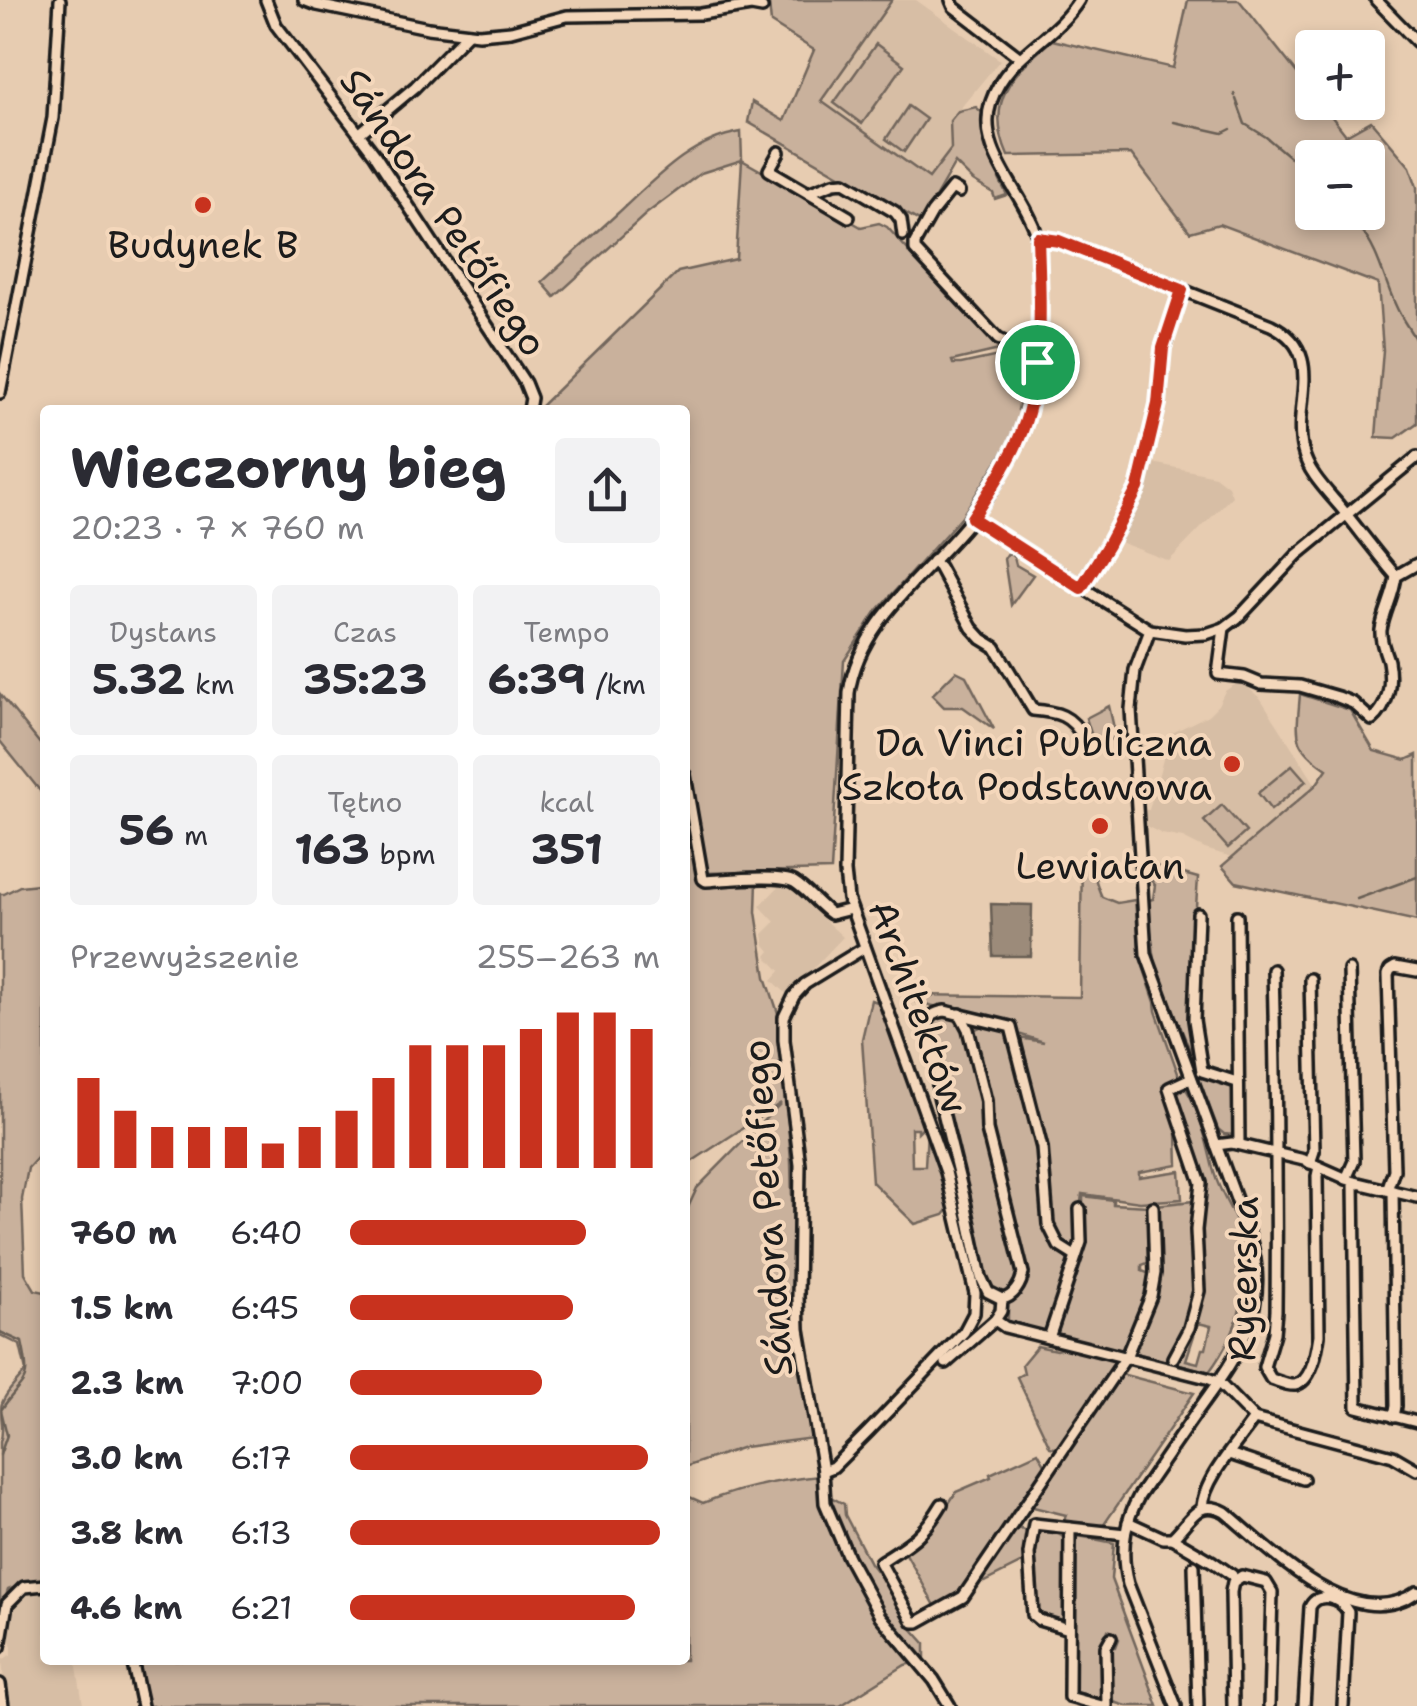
<!DOCTYPE html>
<html lang="pl">
<meta charset="utf-8">
<style>
:root{--surface:#fff;--page:#f2f2f3;--text:#2b2b33;--muted:#7c7c81;--accent:#c8321e}
body{margin:0;font-family:"Shantell Sans",sans-serif;background:var(--page);color:var(--text);height:100vh;display:flex;flex-direction:column;font-size:38px;white-space:nowrap}
*{box-sizing:border-box;margin:0}
p{font-size:32px;color:var(--muted)}
.icon{flex:none;width:55px;height:55px;fill:none;stroke:currentColor;stroke-width:2;stroke-linecap:round;stroke-linejoin:round}
.map{position:relative;flex:1;overflow:hidden}
.sheet{position:absolute;left:40px;top:405px;width:650px;height:1260px;display:flex;flex-direction:column;background:var(--surface);border-radius:10px;box-shadow:0 5px 15px #0003}
.sheet>*{flex:none}
.controls{position:absolute;left:1295px;top:30px;display:grid;gap:20px}
.controls a{display:grid;place-items:center;width:90px;height:90px;border-radius:10px;background:var(--surface);box-shadow:0 5px 15px #0003;font-size:50px}
.pin{position:absolute;display:grid;place-items:center;width:85px;height:85px;color:#fff;margin:-42px;border:5px solid #fff;border-radius:50%;box-shadow:0 2px 10px #0007}
.round{display:grid;place-items:center;flex:none;width:105px;height:105px;border-radius:10px;background:var(--page)}
.overview{display:flex;align-items:center;justify-content:space-between;height:170px;padding:0 30px}
h1{font-size:55px;font-weight:700;line-height:75px}
.stats{display:grid;grid-template-columns:repeat(3,1fr);gap:15px;height:170px;padding:10px 30px}
.stats div{display:grid;align-content:center;border-radius:10px;background:var(--page);text-align:center}
.stats b{font-size:42px;font-weight:700}
.stats small{font-size:28px;font-weight:400}
.stats p{font-size:28px}
.chart{height:280px;padding:20px 30px}
.chart p{display:flex;justify-content:space-between}
.chart svg{width:100%;height:180px;margin-top:10px;stroke:var(--accent);stroke-width:6}
ul{padding:0 30px;list-style:none;font-size:32px}
li{display:grid;grid-template-columns:160px 120px 1fr;align-items:center;height:75px}
li i{height:25px;border-radius:12px;background:var(--accent)}
.map>svg:first-child{display:block}
.built{fill:#d7bea5}
.green{fill:#c9b19c;stroke:#72665c;stroke-width:2.5;fill-rule:evenodd}
.water{fill:#9c8b7a;stroke:#695f54;stroke-width:2.5}
.lines{fill:none;stroke-linecap:round;stroke-linejoin:round}
.stream{stroke:#695f54;stroke-width:2.5}
.minor-casing{stroke:#1c1c1c;stroke-width:16}
.minor{stroke:#f4d7bb;stroke-width:9}
.route-casing{stroke:#fff;stroke-width:20}
.route{stroke:#c8321e;stroke-width:12}
.poi-dot{fill:#c8321e;stroke:#f4d7bb;stroke-width:4}
.labels{text-anchor:middle;dominant-baseline:central;stroke-width:8;stroke-linejoin:round;paint-order:stroke}
.street-label{font-size:38px;fill:#1c1c1c;stroke:#f4d7bb}
.poi-label{font-size:38px;fill:#1c1c1c;stroke:#f4d7bb}
</style>
<div class="map">
<svg width="1417" height="1706" viewBox="0 0 1417 1706">
<rect width="100%" height="100%" fill="#e7ccb1"/>
<filter id="ink" filterUnits="userSpaceOnUse"><feTurbulence type="fractalNoise" baseFrequency=".01" numOctaves="2"/><feDisplacementMap in="SourceGraphic" scale="20" xChannelSelector="R" yChannelSelector="G"/><feConvolveMatrix kernelMatrix="1 2 1 2 8 2 1 2 1" color-interpolation-filters="sRGB"/></filter>
<g filter="url(#ink)">
<g class="built">
<polygon points="892,0 916,0 1000,60 950,121 951,149 929,179 821,101"/>
<polygon points="1153,463 1215,476 1228,486 1232,496 1169,561 1117,541 1144,492"/>
<polygon points="1237,683 1245,685 1261,699 1316,785 1232,857 1205,849 1183,838 1162,834 1146,826 1144,810 1149,810 1170,734 1208,715 1218,705 1225,691"/>
<polygon points="783,882 843,937 788,995 772,980 780,971 766,956 770,951 765,945 763,934 775,922 760,906"/>
<polygon points="35,1590 45,1590 45,1660 76,1660 83,1705 6,1706 2,1660 12,1654 12,1646 8,1637 12,1608"/>
</g>
<g class="green">
<polygon points="772,0 892,0 821,101 929,178 951,149 950,121 958,111 976,107 985,115 986,141 1002,175 999,179 1007,195 995,199 993,193 973,181 955,163 921,222 748,122 752,102 784,121 814,50 771,23 769,4"/>
<path d="M 1188,0 L 1239,0 L 1312,92 L 1312,102 L 1321,103 L 1346,135 L 1371,121 L 1410,167 L 1417,187 L 1417,423 L 1396,438 L 1376,437 L 1383,350 L 1378,284 L 1219,224 L 1190,232 L 1131,154 L 1008,156 C 984,101 1012,74 1052,40 L 1173,68 ZM 1312,158 L 1368,158 L 1368,212 L 1312,212 Z"/>
<polygon points="876,44 904,65 862,124 834,103"/>
<polygon points="908,106 926,119 904,152 886,139"/>
<path d="M 741,132 L 742,160 L 861,227 L 879,223 L 887,227 L 999,350 L 952,361 L 953,364 L 961,364 L 1003,355 L 1030,356 L 1030,367 L 1026,367 L 1018,410 L 1022,412 L 1007,446 L 962,516 L 876,612 L 844,661 L 831,870 L 705,873 L 685,747 L 685,410 L 537,410 L 678,272 L 736,259 L 742,160 L 701,173 L 646,214 L 555,297 L 542,282 C 567,259 593,236 618,213 C 655,179 690,140 741,132 Z"/>
<polygon points="1008,553 1014,557 1016,565 1033,575 1011,605 1004,559"/>
<polygon points="956,671 966,676 994,729 963,707 944,707 932,695"/>
<polygon points="0,694 45,750 45,797 0,741"/>
<path d="M 1300,694 L 1350,710 L 1374,751 L 1406,760 L 1417,755 L 1417,921 L 1236,882 L 1222,866 L 1316,785 L 1327,769 C 1291,745 1297,734 1300,694 Z"/>
<polygon points="1109,706 1116,737 1095,746 1086,718"/>
<polygon points="1292,765 1306,781 1271,810 1258,793"/>
<polygon points="685,795 699,884 757,881 756,912 766,977 780,1019 791,1162 796,1349 813,1438 744,1447 685,1467 685,1214 697,1188 781,1103 685,1166"/>
<polygon points="1222,805 1246,832 1228,848 1204,821"/>
<path d="M 1082,856 L 1087,856 C 1094,869 1095,883 1102,897 L 1117,903 L 1135,900 L 1140,957 L 1155,1002 L 1156,1011 L 1180,1079 L 1166,1086 L 1181,1130 L 1177,1133 L 1178,1165 L 1139,1172 L 1139,1177 L 1180,1171 L 1182,1199 L 1140,1202 L 1082,1194 L 1076,1244 L 1073,1251 C 1046,1239 1043,1167 1046,1140 L 1043,1140 L 1039,1125 L 1040,1116 L 1036,1115 L 1032,1099 L 1034,1092 L 1030,1091 L 1019,1050 L 1019,1038 L 1044,1042 L 1015,1033 L 1012,1024 L 916,1002 L 912,995 L 1080,997 Z"/>
<polygon points="1148,864 1198,878 1188,1021 1192,1036 1191,1053 1156,967 1150,925 1149,900 1153,899 1155,885 1148,877"/>
<path d="M 39,884 L 45,884 L 45,1149 L 28,1168 L 22,1199 L 25,1273 L 35,1290 L 45,1292 L 45,1581 L 23,1584 L 8,1590 L 0,1615 L 0,1442 C 5,1429 0,1420 1,1407 C 3,1395 18,1381 26,1371 L 20,1345 L 0,1335 L 0,894 L 4,894 L 20,886 Z"/>
<polygon points="871,1000 881,1003 925,1125 918,1132 918,1128 911,1128 912,1166 925,1166 927,1131 942,1173 949,1209 944,1215 915,1224 872,1182 862,1039"/>
<path d="M 942,1015 L 953,1017 L 962,1026 L 983,1105 L 1017,1264 C 1018,1276 1016,1291 1003,1296 L 988,1287 L 948,1125 L 930,1025 L 932,1020 Z"/>
<polygon points="982,1026 1003,1030 1009,1037 1039,1154 1040,1183 1046,1226 1057,1250 1070,1262 1045,1332 1008,1321 1008,1305 1022,1286 992,1134 993,1128 988,1124 972,1031"/>
<polygon points="1200,1075 1230,1083 1235,1088 1236,1130 1234,1135 1224,1134 1218,1129 1199,1079"/>
<path d="M 1186,1089 C 1201,1112 1207,1145 1214,1172 C 1219,1191 1232,1210 1240,1230 L 1235,1231 C 1257,1278 1238,1333 1209,1372 L 1176,1363 L 1195,1321 L 1201,1237 L 1199,1234 L 1204,1205 L 1205,1182 L 1177,1095 L 1180,1091 ZM 1198,1323 L 1211,1326 L 1206,1349 L 1202,1349 L 1198,1363 L 1186,1360 Z"/>
<path d="M 1083,1196 L 1113,1200 L 1113,1204 L 1148,1206 L 1150,1262 L 1142,1265 L 1142,1271 L 1150,1274 C 1148,1302 1136,1328 1123,1352 L 1054,1334 L 1083,1244 Z"/>
<path d="M 1194,1201 C 1190,1235 1199,1270 1191,1304 C 1187,1325 1175,1342 1165,1361 L 1133,1352 L 1156,1293 L 1156,1205 Z"/>
<polygon points="1037,1346 1056,1350 1068,1347 1115,1360 1116,1366 1058,1449 1050,1447 1017,1377 1024,1373 1022,1364"/>
<polygon points="1121,1374 1194,1393 1103,1526 1064,1521 1066,1515 1029,1506"/>
<polygon points="1038,1452 1046,1466 956,1597 937,1609 905,1552 931,1532 956,1492 991,1477 990,1474"/>
<path d="M 820,1476 L 823,1493 L 844,1504 L 845,1515 L 870,1563 L 884,1581 L 909,1625 L 925,1643 L 925,1657 L 920,1662 L 905,1665 L 840,1706 L 144,1706 L 134,1660 L 685,1660 L 685,1495 L 703,1503 C 741,1487 779,1480 820,1476 Z"/>
<polygon points="1017,1528 1027,1531 1025,1557 1022,1563 984,1582 981,1580"/>
<path d="M 1039,1531 C 1048,1532 1060,1532 1066,1540 L 1065,1620 L 1063,1622 L 1037,1615 L 1032,1567 L 1035,1536 Z"/>
<polygon points="1079,1536 1114,1543 1111,1579 1158,1706 1127,1706 1110,1701 1109,1647 1116,1647 1119,1639 1113,1632 1108,1630 1103,1646 1102,1699 1072,1691 1073,1540"/>
</g>
<polygon class="water" points="991,904 1032,905 1031,956 993,956"/>
<g class="lines">
<g class="stream">
<polyline points="1234,94 1235,96"/>
<polyline points="1236,99 1245,124 1266,137 1312,176"/>
<polyline points="1174,122 1223,133 1231,129"/>
<polyline points="1346,212 1359,226"/>
<path d="M 1360,229 C 1381,253 1385,288 1401,316"/>
<polyline points="1402,318 1417,342"/>
<polyline points="1357,899 1417,877"/>
<path d="M 0,1332 L 22,1342 C 32,1387 24,1376 1,1410 L 7,1435 L 0,1455"/>
</g>
<g class="minor-casing">
<g id="minor">
<polyline points="266,0 276,25 375,155 525,383 531,398 529,410"/>
<polyline points="304,0 317,5 428,28 479,34 511,31 567,16 701,14 751,6 762,8"/>
<polyline points="951,0 954,7 1019,57"/>
<polyline points="1376,0 1417,42"/>
<polyline points="360,133 415,87 468,33"/>
<polyline points="779,152 769,170 849,217"/>
<polyline points="959,192 952,188 932,213 915,243 915,250 998,339 1008,344 1038,345"/>
<polyline points="808,193 834,183 844,182 895,212 901,220 903,235"/>
<path d="M 1038,238 L 1059,241 L 1271,325 C 1328,353 1291,405 1303,451 C 1308,473 1328,492 1342,509 C 1360,531 1377,554 1396,576 C 1394,595 1384,612 1381,630 C 1380,642 1385,650 1388,661 C 1392,683 1389,706 1372,720 L 1353,703 L 1338,697 L 1300,686 L 1261,684 L 1244,677 L 1218,674 L 1224,628"/>
<polyline points="0,393 53,118 60,0"/>
<polyline points="972,518 1150,630 1185,635 1206,634 1224,628 1240,616 1297,555 1417,457"/>
<path d="M 933,561 L 939,567 L 972,628 L 982,639 L 995,647 L 1033,710 C 1057,712 1072,715 1083,738"/>
<polyline points="1396,576 1417,564"/>
<polyline points="1081,587 1118,528 1138,488 1158,405 1163,349 1182,290"/>
<path d="M 1150,630 L 1135,670 L 1131,709 L 1146,954 L 1250,1237 C 1272,1311 1237,1356 1196,1413 C 1177,1441 1158,1468 1139,1496 C 1124,1523 1120,1554 1128,1584 L 1176,1706"/>
<path d="M 685,775 L 703,879 L 706,881 C 726,880 779,874 794,882 C 807,890 818,905 831,914 L 851,909"/>
<polyline points="1198,914 1194,1020 1202,1071 1237,1082"/>
<polyline points="1237,916 1239,1144"/>
<polyline points="864,948 805,984 794,996 784,1017 784,1040 800,1165 798,1297 799,1329 823,1471 825,1503 848,1557 880,1616 934,1680 950,1706"/>
<path d="M 1273,970 C 1276,1084 1277,1197 1276,1311 L 1274,1333 L 1264,1367 L 1271,1379 C 1278,1381 1288,1386 1295,1385 C 1312,1382 1317,1349 1319,1335 L 1317,1176 L 1319,1167"/>
<polyline points="1310,979 1314,1151 1310,1163"/>
<polyline points="1216,1145 1232,1143 1304,1160 1354,1182 1417,1197"/>
<polyline points="1346,1179 1354,1161 1349,970"/>
<polyline points="1354,1182 1357,1407 1417,1422"/>
<polyline points="1387,1190 1394,1170 1388,975 1390,970 1395,967 1417,971"/>
<polyline points="1393,1191 1396,1406 1394,1417"/>
<path d="M 1002,1299 L 988,1292 L 981,1277 L 964,1197 L 938,1092 L 938,1070 L 927,1025 C 929,1015 936,1012 945,1011 L 1011,1027 L 1042,1148 L 1048,1224 L 1059,1246 L 1075,1256"/>
<polyline points="995,1320 1005,1327 1207,1378 1218,1382 1254,1419 1393,1456 1417,1470"/>
<polyline points="1049,1338 1081,1242 1080,1209"/>
<polyline points="1173,1358 1189,1328 1199,1291 1196,1230 1201,1183 1169,1088 1191,1078"/>
<path d="M 946,1363 L 995,1320 L 1001,1311 L 1002,1299 C 1014,1297 1021,1284 1023,1273 L 987,1130 L 986,1101 L 968,1029 L 960,1014"/>
<polyline points="1229,1454 1303,1479"/>
<path d="M 823,1471 L 833,1467 L 869,1431 L 964,1332 L 974,1313 L 975,1293 L 946,1172 L 848,899 L 845,872 L 849,693 C 859,621 926,575 969,522 C 990,495 1010,462 1022,430 C 1041,382 1041,324 1039,273 C 1039,261 1040,246 1037,235 C 1024,192 975,151 991,102 C 1007,54 1054,40 1079,0"/>
<path d="M 942,1504 C 923,1536 910,1543 880,1562 L 913,1622 L 918,1622 L 963,1597 L 1126,1357 L 1151,1296 L 1155,1273 L 1153,1207"/>
<path d="M 1202,1508 C 1203,1480 1238,1442 1254,1419"/>
<path d="M 1128,1522 L 1163,1538 L 1172,1538 C 1190,1522 1197,1497 1225,1512 C 1272,1551 1353,1637 1417,1592"/>
<polyline points="1172,1538 1213,1562 1232,1575"/>
<polyline points="1194,1566 1198,1706"/>
<polyline points="1069,1629 1039,1620 1033,1615 1029,1554 1034,1524 1070,1528"/>
<polyline points="0,1647 7,1604 24,1587 45,1585"/>
<polyline points="132,1660 142,1706"/>
<polyline points="0,1684 3,1706"/>
<polyline points="1102,1706 1069,1697 1070,1528 1125,1534"/>
<polyline points="1107,1706 1106,1647 1111,1638"/>
<polyline points="1233,1706 1231,1592 1233,1582 1242,1576 1266,1582 1272,1592 1269,1706"/>
<path d="M 1304,1706 L 1310,1607 C 1318,1591 1340,1597 1348,1612 L 1343,1706"/>
</g>
</g>
<use href="#minor" class="minor"/>
</g>
</g>
<g class="lines" filter="url(#ink)">
<g class="route-casing">
<path id="route" d="M 1038,238 L 1059,241 L 1182,290 L 1163,348 L 1158,404 L 1138,488 L 1108,545 L 1081,588 L 972,518 C 990,490 1010,462 1022,431 C 1045,371 1040,300 1038,238 Z"/>
</g>
<use href="#route" class="route"/>
</g>
<g class="poi-dot">
<circle cx="203" cy="205" r="10"/>
<circle cx="1232" cy="764" r="10"/>
<circle cx="1100" cy="826" r="10"/>
</g>
<g class="labels">
<g class="street-label">
<text transform="translate(444 212) rotate(56)">Sándora Petőfiego</text>
<text transform="translate(919 1007) rotate(70)">Architektów</text>
<text transform="translate(767 1208) rotate(-94)">Sándora Petőfiego</text>
<text transform="translate(1243 1279) rotate(-89)">Rycerska</text>
</g>
<g class="poi-label">
<text x="203" y="244">Budynek B</text>
<text x="1212" y="742" text-anchor="end">Da Vinci Publiczna<tspan x="1212" dy="44">Szkoła Podstawowa</tspan></text>
<text x="1100" y="865">Lewiatan</text>
</g>
</g>
</svg>
<div class="controls">
<a>+</a>
<a>−</a>
</div>
<div class="pin" style="left:1037px;top:362px;background:#1e9e55"><svg class="icon" aria-label="arrive" viewBox="0 0 24 24"><path d="M6 21V4h12l-3 4 3 4H6"/></svg></div>
<section class="sheet">
<div class="overview"><div><h1>Wieczorny bieg</h1><p>20:23 · 7 × 760 m</p></div><a class="round"><svg class="icon" aria-label="share" viewBox="0 0 24 24"><path d="M12 15V3M7 8l5-5 5 5M5 13v7h14v-7"/></svg></a></div>
<div class="stats">
<div><p>Dystans</p><b>5.32<small> km</small></b></div>
<div><p>Czas</p><b>35:23</b></div>
<div><p>Tempo</p><b>6:39<small> /km</small></b></div>
</div>
<div class="stats">
<div><b>56<small> m</small></b></div>
<div><p>Tętno</p><b>163<small> bpm</small></b></div>
<div><p>kcal</p><b>351</b></div>
</div>
<div class="chart"><p><span>Przewyższenie</span>255–263 m</p>
<svg viewBox="0 0 160 44" preserveAspectRatio="none"><path d="M5 44V22M15 44V30M25 44V34M35 44V34M45 44V34M55 44V38M65 44V34M75 44V30M85 44V22M95 44V14M105 44V14M115 44V14M125 44V10M135 44V6M145 44V6M155 44V10"/></svg>
</div>
<ul>
<li><b>760 m</b>6:40<i style="width:76%"></i></li>
<li><b>1.5 km</b>6:45<i style="width:72%"></i></li>
<li><b>2.3 km</b>7:00<i style="width:62%"></i></li>
<li><b>3.0 km</b>6:17<i style="width:96%"></i></li>
<li><b>3.8 km</b>6:13<i style="width:100%"></i></li>
<li><b>4.6 km</b>6:21<i style="width:92%"></i></li>
</ul>
</section>
</div>
